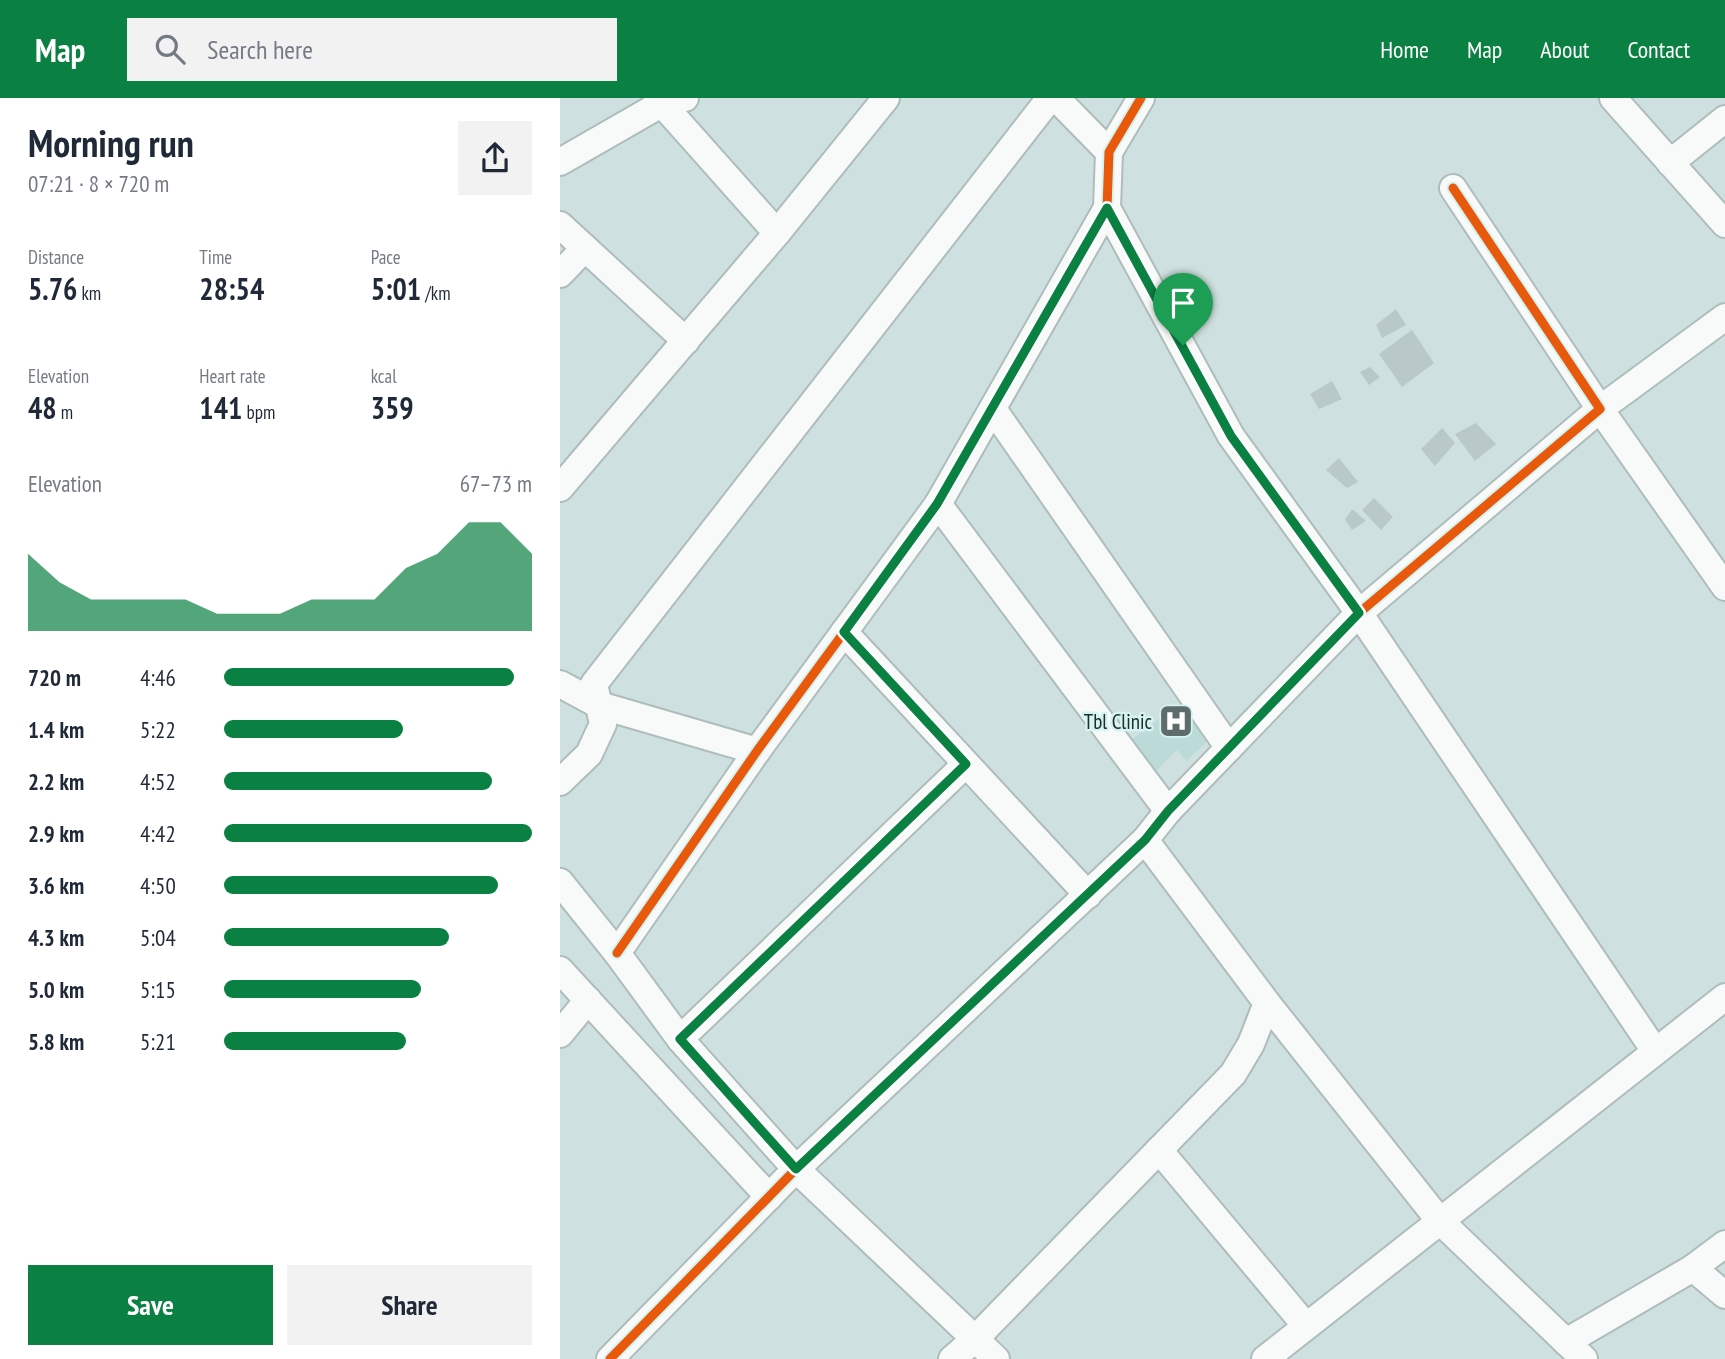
<!DOCTYPE html>
<meta charset="utf-8">
<style>
:root{--surface:#fff;--page:#f2f2f3;--text:#1f2937;--muted:#747a83;--accent:#0b8043}
body{margin:0;font-family:"PT Sans Narrow",sans-serif;background:var(--page);color:var(--text);height:100vh;display:flex;flex-direction:column;font-size:26px;white-space:nowrap}
*{box-sizing:border-box;margin:0}
p{font-size:23px;color:var(--muted)}
.icon{flex:none;width:38px;height:38px;fill:none;stroke:currentColor;stroke-width:2;stroke-linecap:round;stroke-linejoin:round}
.map{position:relative;flex:1;overflow:hidden}
.sheet{display:flex;flex-direction:column;background:var(--surface);width:560px}
.sheet>*{flex:none}
.pin{position:absolute;display:grid;place-items:center;width:60px;height:60px;color:#fff;margin:-72px -30px;border-radius:50% 50% 50% 0;rotate:-45deg;box-shadow:0 0 7px #0007}
.pin .icon{rotate:45deg}
.round{display:grid;place-items:center;flex:none;width:74px;height:74px;border-radius:0px;background:var(--page)}
.head{display:flex;align-items:center;justify-content:space-between;height:119px;padding:0 28px}
h1{font-size:38px;font-weight:800;line-height:52px}
.figures{display:grid;grid-template-columns:repeat(3,1fr);gap:10px;height:119px;padding:7px 28px}
.figures div{display:grid;align-content:center}
.figures b{font-size:30px;font-weight:800}
.figures small{font-size:19px;font-weight:400}
.figures p{font-size:19px}
.chart{height:196px;padding:14px 28px}
.chart p{display:flex;justify-content:space-between}
.chart svg{width:100%;height:126px;margin-top:7px;fill:var(--accent);opacity:.7}
.button{display:flex;gap:14px;margin-top:auto;padding:14px 28px}
.button a{flex:1;height:80px;border-radius:0px;background:var(--accent);color:#fff;font-size:28px;font-weight:800;line-height:80px;text-align:center}
.button a+a{background:var(--page);color:var(--text)}
ul{padding:0 28px;list-style:none;font-size:23px}
li{display:grid;grid-template-columns:112px 84px 1fr;align-items:center;height:52px}
li i{height:18px;border-radius:9px;background:var(--accent)}
header{display:flex;align-items:center;gap:42px;box-sizing:border-box;height:98px;padding:0 35px;background:var(--accent);color:#fff}
header strong{font-size:33px}
nav{display:flex;gap:38px;margin-inline-start:auto;font-size:24px}
.search{width:490px;height:63px;background:var(--page);display:flex;align-items:center;gap:18px;box-sizing:border-box;padding:0 24px;border-radius:0px;color:var(--muted);font-size:26px}
main{display:flex;flex:1;min-height:0}
.map>svg:first-child{display:block}
.built{fill:#bcdad8}
.building{fill:#b9c9ca}
.lines{fill:none;stroke-linecap:round;stroke-linejoin:round}
.street-casing{stroke:#aebdbc;stroke-width:30}
.street{stroke:#f8fafa;stroke-width:26}
.cycleway-casing{stroke:#d4f4f2;stroke-width:13}
.cycleway{stroke:#e8590c;stroke-width:9}
.route-casing{stroke:#fff;stroke-width:14}
.route{stroke:#0b8043;stroke-width:9}
.labels{text-anchor:middle;dominant-baseline:central;stroke-width:5;stroke-linejoin:round;paint-order:stroke}
.poi-label{font-size:21px;fill:#212d2d;stroke:#d4f4f2;text-anchor:end}
</style>
<header>
<strong>Map</strong>
<div class="search"><svg class="icon" aria-label="search" viewBox="0 0 24 24"><circle cx="10" cy="10" r="6"/><path d="M15 15l6 6"/></svg>Search here</div>
<nav><a>Home</a><a>Map</a><a>About</a><a>Contact</a></nav>
</header>
<main>
<section class="sheet">
<div class="head"><div><h1>Morning run</h1><p>07:21 · 8 × 720 m</p></div><a class="round"><svg class="icon" aria-label="share" viewBox="0 0 24 24"><path d="M12 15V3M7 8l5-5 5 5M5 13v7h14v-7"/></svg></a></div>
<div class="figures">
<div><p>Distance</p><b>5.76<small> km</small></b></div>
<div><p>Time</p><b>28:54</b></div>
<div><p>Pace</p><b>5:01<small> /km</small></b></div>
</div>
<div class="figures">
<div><p>Elevation</p><b>48<small> m</small></b></div>
<div><p>Heart rate</p><b>141<small> bpm</small></b></div>
<div><p>kcal</p><b>359</b></div>
</div>
<div class="chart"><p><span>Elevation</span>67–73 m</p>
<svg viewBox="0 0 160 44" preserveAspectRatio="none"><path d="M0 44V17L10 27L20 33L30 33L40 33L50 33L60 38L70 38L80 38L90 33L100 33L110 33L120 22L130 17L140 6L150 6L160 17V44z"/></svg>
</div>
<ul>
<li><b>720 m</b>4:46<i style="width:94%"></i></li>
<li><b>1.4 km</b>5:22<i style="width:58%"></i></li>
<li><b>2.2 km</b>4:52<i style="width:87%"></i></li>
<li><b>2.9 km</b>4:42<i style="width:100%"></i></li>
<li><b>3.6 km</b>4:50<i style="width:89%"></i></li>
<li><b>4.3 km</b>5:04<i style="width:73%"></i></li>
<li><b>5.0 km</b>5:15<i style="width:64%"></i></li>
<li><b>5.8 km</b>5:21<i style="width:59%"></i></li>
</ul>
<div class="button"><a>Save</a><a>Share</a></div>
</section>
<div class="map">
<svg width="1165" height="1261" viewBox="0 0 1165 1261">
<rect width="100%" height="100%" fill="#cee0df"/>
<polygon class="built" points="622,604 649,642 626,663 617,652 595,674 567,645"/>
<g class="building">
<polygon points="836,211 846,227 822,240 816,227"/>
<polygon points="852,232 874,265 842,289 819,256"/>
<polygon points="810,269 820,279 809,287 800,274"/>
<polygon points="772,283 782,301 759,311 750,296"/>
<polygon points="916,325 936,346 915,363 895,336"/>
<polygon points="882,330 895,345 875,368 861,351"/>
<polygon points="779,360 798,384 787,390 766,372"/>
<polygon points="814,400 833,419 821,432 802,412"/>
<polygon points="792,411 806,423 792,432 785,422"/>
</g>
<g class="lines">
<g class="street-casing">
<g id="street">
<polyline points="97,0 217,135"/>
<polyline points="496,0 549,54"/>
<polyline points="1053,0 1165,126"/>
<polyline points="0,64 101,6 125,0"/>
<polyline points="1110,65 1165,21"/>
<polyline points="547,110 671,338 799,515 1095,953"/>
<polyline points="0,127 126,243"/>
<polyline points="0,176 25,150"/>
<polyline points="1165,219 1040,311 1165,489"/>
<polyline points="433,311 669,650"/>
<polyline points="0,390 217,135 326,0"/>
<polyline points="378,406 608,713"/>
<polyline points="284,534 528,797"/>
<polyline points="0,586 39,607 197,653"/>
<polyline points="0,684 29,656 43,626 34,586 490,0"/>
<polyline points="585,742 707,905 879,1122 1024,1261"/>
<polyline points="0,784 57,855 120,941 236,1071 436,1261"/>
<polyline points="57,855 197,653 378,406 547,110 549,54 581,0"/>
<polyline points="0,872 209,1099"/>
<polyline points="0,936 28,902"/>
<polyline points="120,941 406,666"/>
<polyline points="599,1052 746,1228"/>
<polyline points="1133,1170 1165,1197"/>
<polyline points="1006,1244 1133,1170 1165,1146"/>
<polyline points="50,1261 236,1071 585,742 608,713 799,515 1040,311 893,90"/>
<polyline points="392,1261 415,1241 673,976 691,946 707,905"/>
<polyline points="705,1261 1165,899"/>
</g>
</g>
<use href="#street" class="street"/>
<g class="cycleway-casing">
<g id="cycleway">
<polyline points="57,855 197,653 378,406 547,110 549,54 581,0"/>
<polyline points="50,1261 236,1071 585,742 608,713 799,515 1040,311 893,90"/>
</g>
</g>
<use href="#cycleway" class="cycleway"/>
</g>
<g class="lines">
<g class="route-casing">
<polygon id="route" points="547,110 671,338 799,515 608,713 585,742 236,1071 120,941 406,666 284,534 377,406"/>
</g>
<use href="#route" class="route"/>
</g>
<defs>
<g id="hospital-square" transform="scale(1.75)"><rect x="-9" y="-9" width="18" height="18" rx="4" fill="#5e6c6b" stroke="#d4f4f2"/><path d="M-5-5h3v3.5h4V-5h3V5h-3V1.5h-4V5h-3Z" fill="#fff"/></g>
</defs>
<g fill-rule="evenodd">
<use href="#hospital-square" x="616" y="623"/>
</g>
<g class="labels">
<g class="poi-label">
<text x="592" y="623">Tbl Clinic</text>
</g>
</g>
</svg>
<div class="pin" style="left:623px;top:247px;background:#1e9e55"><svg class="icon" aria-label="arrive" viewBox="0 0 24 24"><path d="M6 21V4h12l-3 4 3 4H6"/></svg></div>
</div>
</main>
